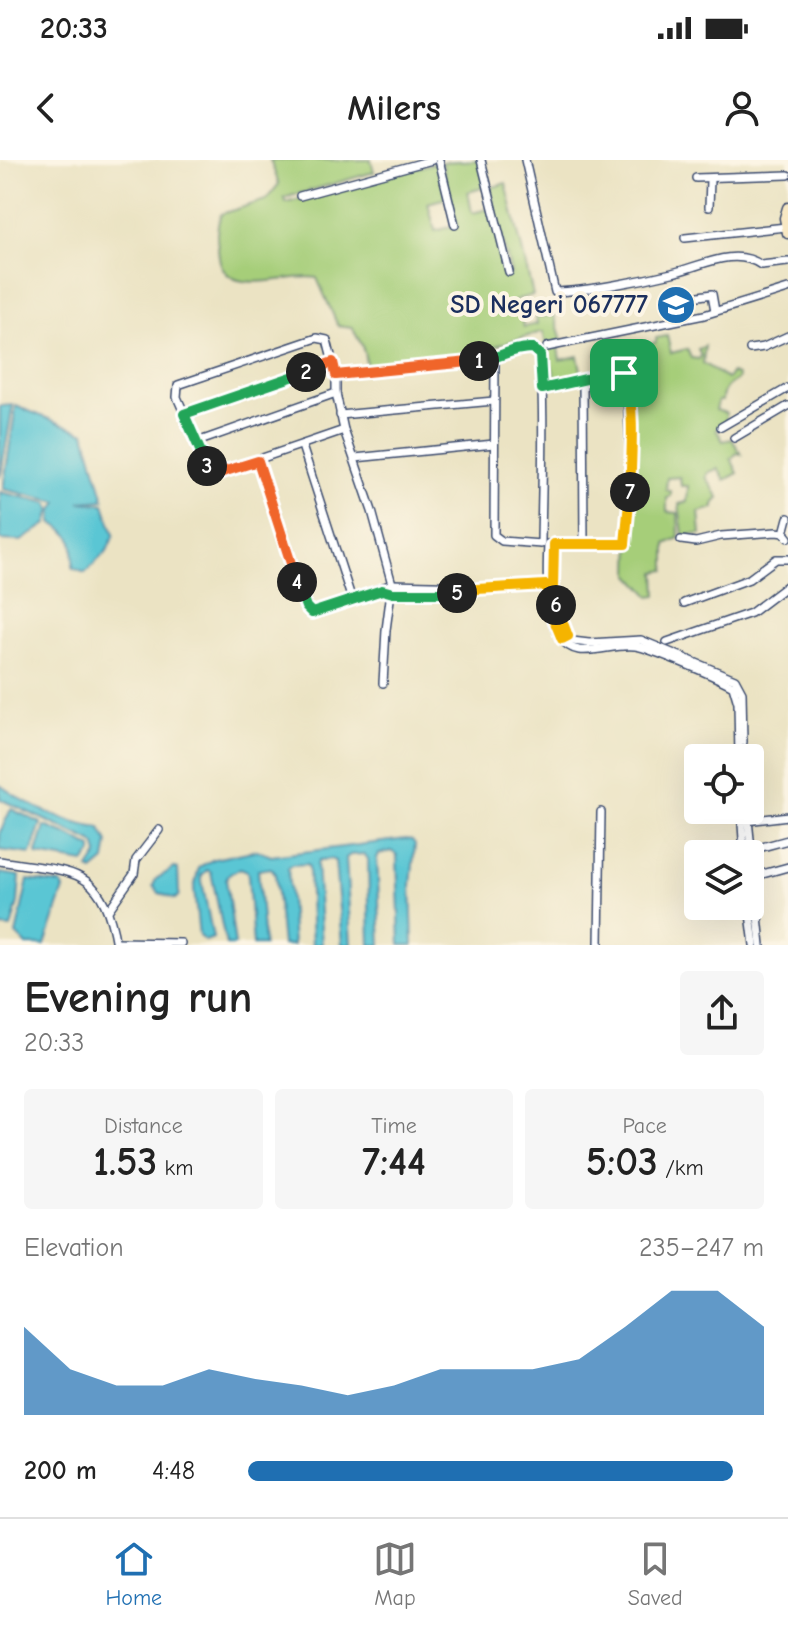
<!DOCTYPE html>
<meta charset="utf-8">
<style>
:root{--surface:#fff;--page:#f6f6f6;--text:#222;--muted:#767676;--line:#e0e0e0;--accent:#1f6fb2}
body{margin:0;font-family:"Comic Neue",sans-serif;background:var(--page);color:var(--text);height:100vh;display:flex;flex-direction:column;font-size:30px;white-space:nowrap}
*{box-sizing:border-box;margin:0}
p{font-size:26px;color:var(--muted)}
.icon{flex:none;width:44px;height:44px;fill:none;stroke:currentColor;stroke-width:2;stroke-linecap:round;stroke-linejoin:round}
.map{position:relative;height:785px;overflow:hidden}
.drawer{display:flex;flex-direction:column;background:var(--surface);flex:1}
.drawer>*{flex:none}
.controls{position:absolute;left:684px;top:584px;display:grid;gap:16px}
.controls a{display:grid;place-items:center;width:80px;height:80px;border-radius:8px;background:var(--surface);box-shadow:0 8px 32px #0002;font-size:40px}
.pin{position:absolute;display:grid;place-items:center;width:68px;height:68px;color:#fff;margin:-34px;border-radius:16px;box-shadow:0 4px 12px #0006}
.km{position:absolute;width:40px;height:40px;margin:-20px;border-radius:50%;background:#222;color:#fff;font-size:22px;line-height:40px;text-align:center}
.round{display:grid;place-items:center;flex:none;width:84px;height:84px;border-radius:8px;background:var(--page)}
.head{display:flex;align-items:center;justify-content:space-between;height:136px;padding:0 24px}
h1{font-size:44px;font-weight:700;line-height:60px}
.stats{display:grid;grid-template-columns:repeat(3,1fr);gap:12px;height:136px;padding:8px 24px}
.stats div{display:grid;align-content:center;border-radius:8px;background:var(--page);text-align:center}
.stats b{font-size:40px;font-weight:700}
.stats small{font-size:22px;font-weight:400}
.stats p{font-size:22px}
.chart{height:224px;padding:16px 24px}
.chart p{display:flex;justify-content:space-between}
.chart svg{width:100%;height:144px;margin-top:8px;fill:var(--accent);opacity:.7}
ul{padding:0 24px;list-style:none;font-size:26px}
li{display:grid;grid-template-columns:128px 96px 1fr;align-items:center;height:60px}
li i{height:20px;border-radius:10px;background:var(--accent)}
.status{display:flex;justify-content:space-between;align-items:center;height:56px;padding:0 40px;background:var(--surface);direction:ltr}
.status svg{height:22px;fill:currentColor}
header{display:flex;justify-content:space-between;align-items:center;height:104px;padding:0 24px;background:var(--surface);font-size:36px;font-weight:700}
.menu{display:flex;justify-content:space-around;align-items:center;height:112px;border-top:2px solid var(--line);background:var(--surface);font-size:22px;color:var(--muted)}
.menu a{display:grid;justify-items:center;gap:4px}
.menu .selected{color:var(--accent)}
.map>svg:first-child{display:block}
.green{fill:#a6ce79;stroke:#607e6c;stroke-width:2}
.water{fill:#5ac6d4;stroke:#3a7a99;stroke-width:2}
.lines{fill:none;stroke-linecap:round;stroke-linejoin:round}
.street-casing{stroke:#3a4a6d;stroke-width:10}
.secondary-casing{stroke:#3a4a6d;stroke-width:13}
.street{stroke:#fff;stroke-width:7}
.secondary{stroke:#f8e8c3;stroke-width:10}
.split-1-casing{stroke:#fff;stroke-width:16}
.split-2-casing{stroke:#fff;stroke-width:16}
.split-3-casing{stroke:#fff;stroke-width:16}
.split-4-casing{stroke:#fff;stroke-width:16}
.split-5-casing{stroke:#fff;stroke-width:16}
.split-6-casing{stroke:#fff;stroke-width:16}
.split-7-casing{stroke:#fff;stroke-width:16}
.split-8-casing{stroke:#fff;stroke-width:16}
.split-1{stroke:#22a559;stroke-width:10}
.split-2{stroke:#f0652b;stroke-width:10}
.split-3{stroke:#22a559;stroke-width:10}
.split-4{stroke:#f0652b;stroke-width:10}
.split-5{stroke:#22a559;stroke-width:10}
.split-6{stroke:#f5b400;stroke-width:10}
.split-7{stroke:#f5b400;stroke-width:10}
.split-8{stroke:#f5b400;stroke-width:10}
.labels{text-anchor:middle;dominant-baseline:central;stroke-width:8;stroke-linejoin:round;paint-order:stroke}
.poi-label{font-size:26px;font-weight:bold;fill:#1b2f5e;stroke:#fcf5e5;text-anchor:end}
</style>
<div class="status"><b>20:33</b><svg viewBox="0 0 49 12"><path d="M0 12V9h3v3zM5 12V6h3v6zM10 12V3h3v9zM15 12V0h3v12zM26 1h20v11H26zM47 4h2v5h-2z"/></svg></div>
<header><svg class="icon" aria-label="back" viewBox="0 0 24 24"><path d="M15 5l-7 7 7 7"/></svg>Milers<svg class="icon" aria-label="person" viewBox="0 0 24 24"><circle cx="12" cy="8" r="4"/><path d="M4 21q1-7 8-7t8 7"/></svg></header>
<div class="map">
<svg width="788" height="785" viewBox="0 0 788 785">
<rect width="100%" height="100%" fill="#fcf5e5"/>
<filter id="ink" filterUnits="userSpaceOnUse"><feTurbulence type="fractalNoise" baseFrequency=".0125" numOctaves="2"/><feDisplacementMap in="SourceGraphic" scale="16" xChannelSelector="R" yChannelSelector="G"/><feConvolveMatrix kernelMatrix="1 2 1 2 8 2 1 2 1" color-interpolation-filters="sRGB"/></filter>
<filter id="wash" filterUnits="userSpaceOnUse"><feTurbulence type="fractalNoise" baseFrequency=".006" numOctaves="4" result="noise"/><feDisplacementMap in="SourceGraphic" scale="32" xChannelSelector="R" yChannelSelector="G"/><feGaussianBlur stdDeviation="1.8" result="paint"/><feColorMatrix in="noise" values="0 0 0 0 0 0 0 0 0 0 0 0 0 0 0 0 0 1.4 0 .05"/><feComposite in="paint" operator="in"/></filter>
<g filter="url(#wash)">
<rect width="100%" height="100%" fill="#ebe3c3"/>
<g class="green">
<path d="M 270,0 L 371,0 L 374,12 L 284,38 L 286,43 L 438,2 L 446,38 L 428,43 L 435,71 L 457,65 L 442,2 L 479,0 L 486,27 L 468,32 L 472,53 L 492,48 L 507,115 L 511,114 L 490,28 L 506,23 L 533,135 L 515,140 L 524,167 L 537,164 L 536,157 L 554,155 L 562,180 L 546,184 L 543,172 L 541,172 L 467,195 L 371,207 L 366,204 C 365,189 360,181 352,168 L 338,166 L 317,118 C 288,112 226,141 219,97 C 217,80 215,70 221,54 L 266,40 L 279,24 Z"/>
<path d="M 667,176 L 671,193 L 687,189 L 691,198 L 699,199 L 701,196 L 698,189 L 705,186 L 703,203 L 727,219 L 731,213 L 737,215 L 738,219 C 728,225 722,229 722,241 L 718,241 L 716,250 L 726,253 L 726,263 L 716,269 L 723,281 L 732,279 L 741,294 L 737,293 L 731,299 L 738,313 L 725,320 L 718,309 L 709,312 L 706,317 L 719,338 L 714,344 L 714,348 L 699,352 L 701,374 L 683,375 L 679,344 L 687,342 L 688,326 L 681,326 L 680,317 L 667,318 L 666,330 L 671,331 L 671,336 L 667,338 L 667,352 L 678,353 L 679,378 L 666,384 L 666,410 L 656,412 L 657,435 L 650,436 L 630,414 L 633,268 L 630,204 L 557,222 L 546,189 L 558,187 L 560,200 L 578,196 L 582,215 L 603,210 L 601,197 L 596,194 L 610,195 L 611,198 L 623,196 L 623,188 L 635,186 L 639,191 L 642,191 L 642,188 L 656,182 L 656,178 Z"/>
</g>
<g class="water">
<polygon points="13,245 0,318 0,246"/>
<path d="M 16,246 L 85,273 L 104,340 L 79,342 L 104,344 L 114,375 L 107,391 L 85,413 L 73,408 C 74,384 76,374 52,363 L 53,350 L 58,342 L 3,329 Z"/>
<polygon points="0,332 48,343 51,349 47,364 21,381 0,380"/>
<path d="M 0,625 C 27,645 66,664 100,668 L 108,682 L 105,701 L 93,711 L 89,709 L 98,695 L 96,686 L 92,682 L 0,639 Z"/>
<polygon points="11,649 41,663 31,694 0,690 0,672"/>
<polygon points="45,666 68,675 92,688 92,693 84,703 38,695 37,693"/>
<polygon points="406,679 412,680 415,684 411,725 413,785 400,785 397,695 391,691 379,694 377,698 381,785 370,785 368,699 364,694 350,695 346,698 351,785 342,785 335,701 331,699 319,700 317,704 322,785 312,785 309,708 308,704 291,705 288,708 293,785 282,785 275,713 271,708 258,710 264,785 253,785 248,716 247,711 241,708 229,714 226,719 235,785 226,785 211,712 207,710 201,716 213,778 205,781 199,776 194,729 199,707 214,699 257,690 271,696"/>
<polygon points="174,708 178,709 179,735 175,739 159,733 153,726 156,719"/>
<polygon points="0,713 20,716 18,742 11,768 0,767"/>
<polygon points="28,720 61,724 64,729 45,785 27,785 16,774"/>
</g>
</g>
<g filter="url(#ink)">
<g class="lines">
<g class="street-casing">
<g id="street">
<polyline points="439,0 455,65"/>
<polyline points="481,0 509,112"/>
<path d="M 525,0 L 555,132 C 587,131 639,121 672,113 C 699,107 735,86 761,105 L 788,102"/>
<polyline points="696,18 788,15"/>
<polyline points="300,36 432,0"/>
<polyline points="709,47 710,20"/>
<polyline points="685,78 786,67"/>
<polyline points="699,136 712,134 715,151"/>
<polyline points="547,187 704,155 788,129"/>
<polyline points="750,189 764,187 788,176"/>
<polyline points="542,229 617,212 624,213 626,217 631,304 627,382 621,386 584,384"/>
<polyline points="336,233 197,282 213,315 344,270"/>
<polyline points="184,254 333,202"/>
<polyline points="340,255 494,241"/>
<polyline points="721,267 788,228"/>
<polyline points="734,278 788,246"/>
<polyline points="197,282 177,237 178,225 317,178 327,180 336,215"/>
<polyline points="302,286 352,440 392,424"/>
<polyline points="355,298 494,284"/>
<polyline points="258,301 308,450 315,453 352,440"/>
<polyline points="784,373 788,358"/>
<polyline points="681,380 696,382 721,376 776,372 784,373 788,378"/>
<path d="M 548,384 C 547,410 542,484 579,490 C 597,492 616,484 635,486 C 651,488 717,517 733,526 L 738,543 L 739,598"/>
<polyline points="553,384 584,384 583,221"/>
<path d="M 554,384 C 553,417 549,454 572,481 L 589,483 L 641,480 L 735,519 L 742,532 L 743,582"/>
<polyline points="392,424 471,426 477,429 551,426"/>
<polyline points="389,432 469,433 477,429"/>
<polyline points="684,443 749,419 776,399 788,399"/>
<polyline points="667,482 751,453 788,425"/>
<path d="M 383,523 L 386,470 L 392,424 L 372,351 L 344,270 L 336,233 L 336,215 L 495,199 L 521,188 L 537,191 C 547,208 541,353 541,384 L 502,381 L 494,375 L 495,199"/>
<polyline points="741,650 744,694"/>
<polyline points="747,650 761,785"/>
<polyline points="747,661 788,656"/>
<polyline points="751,690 788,680"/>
<path d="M 0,701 C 69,713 102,702 116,785"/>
<polyline points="752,717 788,707"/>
<polyline points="749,746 754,785"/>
<polyline points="108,751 134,714 136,700 159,670"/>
<polyline points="116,782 181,783"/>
<polyline points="599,785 601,652"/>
</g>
</g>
<g class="secondary-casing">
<polyline id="secondary" points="788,48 785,58 788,73"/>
</g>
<use href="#street" class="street"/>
<use href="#secondary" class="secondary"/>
</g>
</g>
<g class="lines" filter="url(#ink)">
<g class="split-1-casing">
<path id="split-1" d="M 479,201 C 498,199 513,187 532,188 L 540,195 L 542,229 L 617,212 L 624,213"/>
</g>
<g class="split-2-casing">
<polyline id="split-2" points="306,212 333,202 336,215 479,201"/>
</g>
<g class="split-3-casing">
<polyline id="split-3" points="207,306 184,254 306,212"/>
</g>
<g class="split-4-casing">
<polyline id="split-4" points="207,306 213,315 258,301 297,422"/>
</g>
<g class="split-5-casing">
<polyline id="split-5" points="297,422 306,447 312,453 382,430 393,433 457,433"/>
</g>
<g class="split-6-casing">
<polyline id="split-6" points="457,433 469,433 477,429 546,425 552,455 562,479 568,476 556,445"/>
</g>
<g class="split-7-casing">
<polyline id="split-7" points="556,445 553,429 554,384 625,384 630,332"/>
</g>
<g class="split-8-casing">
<path id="split-8" d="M 624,213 C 636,238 631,304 630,332"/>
</g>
<use href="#split-1" class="split-1"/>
<use href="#split-2" class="split-2"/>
<use href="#split-3" class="split-3"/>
<use href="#split-4" class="split-4"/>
<use href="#split-5" class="split-5"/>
<use href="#split-6" class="split-6"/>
<use href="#split-7" class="split-7"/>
<use href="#split-8" class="split-8"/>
</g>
<defs>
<g id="school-disc" transform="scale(2)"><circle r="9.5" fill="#1f6fb2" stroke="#fcf5e5"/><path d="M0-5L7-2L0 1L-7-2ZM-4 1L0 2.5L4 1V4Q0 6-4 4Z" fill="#fff"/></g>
</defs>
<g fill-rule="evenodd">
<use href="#school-disc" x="676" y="145"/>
</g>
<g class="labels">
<g class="poi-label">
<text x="648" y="145">SD Negeri 067777</text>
</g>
</g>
</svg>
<div class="controls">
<a><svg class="icon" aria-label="locate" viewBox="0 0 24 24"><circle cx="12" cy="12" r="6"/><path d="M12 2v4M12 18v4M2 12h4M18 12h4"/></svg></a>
<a><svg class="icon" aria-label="layers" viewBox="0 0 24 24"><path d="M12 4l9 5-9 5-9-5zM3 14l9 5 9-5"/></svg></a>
</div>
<div class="pin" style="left:624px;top:213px;background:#1e9e55"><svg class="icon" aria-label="arrive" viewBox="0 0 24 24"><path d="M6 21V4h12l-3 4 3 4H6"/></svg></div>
<b class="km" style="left:479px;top:201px">1</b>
<b class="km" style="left:306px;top:212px">2</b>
<b class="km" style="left:207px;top:306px">3</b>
<b class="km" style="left:297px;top:422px">4</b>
<b class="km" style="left:457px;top:433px">5</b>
<b class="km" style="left:556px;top:445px">6</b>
<b class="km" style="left:630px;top:332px">7</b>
</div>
<section class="drawer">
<div class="head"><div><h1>Evening run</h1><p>20:33</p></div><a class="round"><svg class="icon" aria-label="share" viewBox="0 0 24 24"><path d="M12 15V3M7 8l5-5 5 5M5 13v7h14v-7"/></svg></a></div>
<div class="stats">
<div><p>Distance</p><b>1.53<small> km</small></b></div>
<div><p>Time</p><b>7:44</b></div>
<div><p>Pace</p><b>5:03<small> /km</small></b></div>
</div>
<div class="chart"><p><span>Elevation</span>235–247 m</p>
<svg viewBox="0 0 160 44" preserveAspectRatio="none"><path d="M0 44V17L10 30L20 35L30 35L40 30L50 33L60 35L70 38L80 35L90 30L100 30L110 30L120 27L130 17L140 6L150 6L160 17V44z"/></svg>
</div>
<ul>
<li><b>200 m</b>4:48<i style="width:94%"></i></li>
</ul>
</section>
<nav class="menu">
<a class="selected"><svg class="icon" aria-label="home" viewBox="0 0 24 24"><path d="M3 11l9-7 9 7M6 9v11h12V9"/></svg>Home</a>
<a><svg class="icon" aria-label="map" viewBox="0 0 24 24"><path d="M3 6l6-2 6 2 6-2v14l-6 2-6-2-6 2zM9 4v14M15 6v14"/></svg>Map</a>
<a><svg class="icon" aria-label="saved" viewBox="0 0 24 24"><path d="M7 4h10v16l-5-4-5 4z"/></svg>Saved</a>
</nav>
